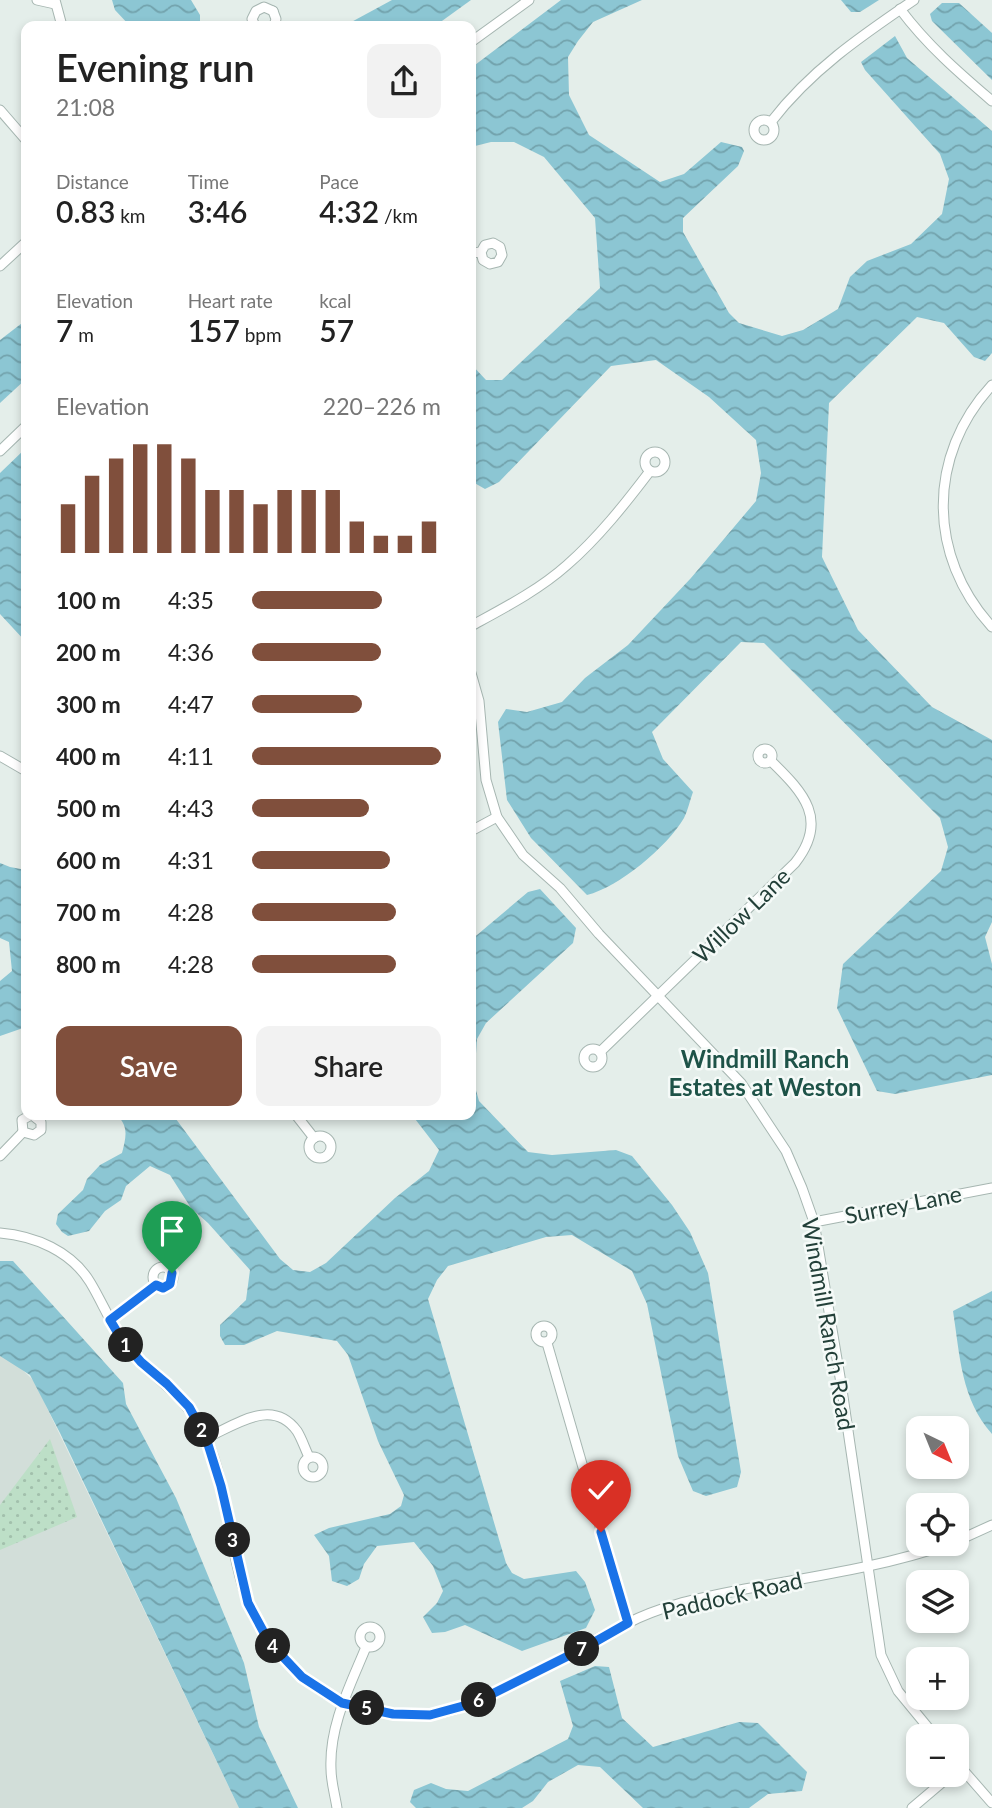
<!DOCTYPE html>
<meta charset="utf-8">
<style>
:root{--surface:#fff;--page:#f2f2f2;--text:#222;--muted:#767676;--accent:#804f3c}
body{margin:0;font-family:Lato,sans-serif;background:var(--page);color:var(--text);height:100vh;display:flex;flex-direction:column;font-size:26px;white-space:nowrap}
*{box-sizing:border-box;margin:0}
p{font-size:23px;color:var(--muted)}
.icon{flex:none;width:38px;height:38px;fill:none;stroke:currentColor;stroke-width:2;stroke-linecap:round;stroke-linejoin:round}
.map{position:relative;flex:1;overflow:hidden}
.sheet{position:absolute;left:21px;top:21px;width:455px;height:1099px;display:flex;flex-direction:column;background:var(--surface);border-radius:14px;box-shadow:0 4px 10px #0003}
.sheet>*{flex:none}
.needle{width:46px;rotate:137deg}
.fabs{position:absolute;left:906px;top:1416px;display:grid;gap:14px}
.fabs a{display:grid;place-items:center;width:63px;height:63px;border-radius:14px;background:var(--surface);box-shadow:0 4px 10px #0003;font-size:35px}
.pin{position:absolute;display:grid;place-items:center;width:60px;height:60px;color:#fff;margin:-72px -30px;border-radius:50% 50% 50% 0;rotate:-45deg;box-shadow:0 0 7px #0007}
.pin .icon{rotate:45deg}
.km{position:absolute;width:35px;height:35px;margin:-18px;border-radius:50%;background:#222;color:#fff;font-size:19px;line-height:35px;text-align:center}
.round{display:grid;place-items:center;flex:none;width:74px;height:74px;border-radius:14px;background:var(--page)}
.headline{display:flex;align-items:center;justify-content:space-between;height:119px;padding:0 35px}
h1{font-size:38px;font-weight:600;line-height:52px}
.metrics{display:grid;grid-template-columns:repeat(3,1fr);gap:10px;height:119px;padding:7px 35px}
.metrics div{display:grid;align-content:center}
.metrics b{font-size:30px;font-weight:600}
.metrics small{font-size:19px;font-weight:400}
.metrics p{font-size:19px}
.chart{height:196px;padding:14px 35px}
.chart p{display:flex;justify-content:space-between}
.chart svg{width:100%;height:126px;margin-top:7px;stroke:var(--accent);stroke-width:6}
.primary-button{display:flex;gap:14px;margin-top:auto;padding:14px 35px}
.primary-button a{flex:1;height:80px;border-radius:14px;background:var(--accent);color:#fff;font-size:28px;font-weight:600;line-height:80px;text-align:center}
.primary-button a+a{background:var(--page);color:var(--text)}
ul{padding:0 35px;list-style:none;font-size:23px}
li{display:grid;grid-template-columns:112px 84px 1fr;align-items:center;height:52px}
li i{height:18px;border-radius:9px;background:var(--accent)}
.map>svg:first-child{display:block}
.built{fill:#d2ded9}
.grass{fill:url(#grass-dots)}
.water{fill:url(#water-waves)}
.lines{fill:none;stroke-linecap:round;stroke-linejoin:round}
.minor-casing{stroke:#a6b6b1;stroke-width:11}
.minor{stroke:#fff;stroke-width:9}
.route-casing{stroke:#fff;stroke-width:14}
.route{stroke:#1a73e8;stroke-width:9}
.labels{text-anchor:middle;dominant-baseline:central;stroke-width:5;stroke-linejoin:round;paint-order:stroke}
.street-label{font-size:23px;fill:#234039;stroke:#f5faf8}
.neighbourhood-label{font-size:24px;font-weight:bold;fill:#1e5348;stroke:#f5faf8}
</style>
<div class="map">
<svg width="992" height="1808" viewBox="0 0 992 1808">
<defs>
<pattern id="grass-dots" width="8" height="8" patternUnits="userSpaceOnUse" patternTransform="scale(1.75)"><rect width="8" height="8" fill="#bddfc7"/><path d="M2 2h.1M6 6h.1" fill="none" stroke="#a2c0ac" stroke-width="1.8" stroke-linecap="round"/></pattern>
<pattern id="water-waves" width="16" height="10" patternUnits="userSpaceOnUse" patternTransform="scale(1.75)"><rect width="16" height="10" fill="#8cc6d3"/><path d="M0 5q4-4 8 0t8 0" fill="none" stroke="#72a2ac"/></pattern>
</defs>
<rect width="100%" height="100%" fill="#e4eeea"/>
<polygon class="built" points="0,1352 10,1358 34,1381 239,1808 0,1808"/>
<polygon class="grass" points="50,1439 77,1517 0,1550 0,1505"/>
<g class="water">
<polygon points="112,0 191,0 200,15 200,26 130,26 115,10"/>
<polygon points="392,0 471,0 435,26 344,26"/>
<path d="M 561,0 L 642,0 L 593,22 L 578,41 L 568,57 L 569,95 L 589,135 L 660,182 L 684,174 L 721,142 L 742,147 L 744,151 L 738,166 L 683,218 L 683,232 L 729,313 L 739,323 L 782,336 L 803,330 L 838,309 L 850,277 L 867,261 L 911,244 L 942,214 L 949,179 L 940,154 L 865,70 L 861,62 L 895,36 L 907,58 L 992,131 L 992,353 L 985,361 L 974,357 L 944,323 L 917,317 L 829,403 L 822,557 L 858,630 L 932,707 L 992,740 L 992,922 L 985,937 L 992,964 L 992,1075 L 895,1094 L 877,1091 L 837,1008 L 843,964 L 941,871 L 948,847 L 940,818 L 764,643 L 741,642 L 652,732 L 663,759 L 693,792 C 690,800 688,810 684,818 C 667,847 619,887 587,895 L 531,838 L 507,800 L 498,722 L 506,709 L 527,712 L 562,702 L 585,678 L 628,645 L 691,578 L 756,501 L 761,473 L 756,440 L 709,397 L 656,360 L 611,366 L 499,482 L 485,489 L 471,481 L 471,364 L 486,380 L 502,380 L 600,288 L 595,218 L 544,157 L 514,142 L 491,142 L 471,147 L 471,68 Z"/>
<polygon points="841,0 879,0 860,12 851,12"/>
<polygon points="942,3 959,3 992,33 992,80 932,21 930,14"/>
<polygon points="26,320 26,379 0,403 0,340"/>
<polygon points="26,448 26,526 23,549 26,557 26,642 0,614 0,473"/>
<polygon points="0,863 10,867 26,870 26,1027 0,1036 0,981 12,971 9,942 0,938"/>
<path d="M 540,889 L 576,928 L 573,943 L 486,1023 L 477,1039 L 474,1083 L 479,1101 L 528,1152 L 552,1155 L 616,1150 L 632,1156 L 672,1205 L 690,1232 L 708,1273 L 741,1472 L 737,1487 L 706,1496 L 693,1491 L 678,1456 L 647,1304 L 632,1271 L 572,1235 L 546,1237 L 448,1266 L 437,1280 L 428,1299 L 506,1563 L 512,1573 L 524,1579 L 576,1571 L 585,1582 L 595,1610 L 586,1628 L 522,1651 L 465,1625 L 445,1632 L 432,1633 L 423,1617 L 437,1603 L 443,1591 L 433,1566 L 414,1542 L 377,1546 L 364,1564 L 359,1579 L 347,1586 L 332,1581 L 329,1556 L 314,1535 L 329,1528 L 390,1514 L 401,1506 L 404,1495 L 378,1441 L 348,1355 L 337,1341 L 277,1331 L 244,1345 L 225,1345 L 220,1336 L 220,1325 L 246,1300 L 250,1270 L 208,1223 L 191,1208 L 170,1175 L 150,1166 L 126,1186 L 121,1200 L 105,1211 L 89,1231 L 68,1236 L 62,1232 L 56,1224 L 58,1214 L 83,1190 L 87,1179 L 100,1165 L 122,1153 C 126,1137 129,1127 117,1115 L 173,1115 L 280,1259 L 293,1270 L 310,1272 L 326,1263 L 395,1198 L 429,1171 L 439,1150 L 412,1115 L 471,1115 L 471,940 L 528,892 Z"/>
<polygon points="0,1261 13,1261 123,1383 126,1404 176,1498 244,1663 259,1727 298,1808 239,1808 60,1433 30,1375 0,1356"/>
<path d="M 992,1291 L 992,1434 C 961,1399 960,1356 953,1311 Z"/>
<polygon points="595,1666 609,1667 622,1718 653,1747 739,1722 758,1723 807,1772 802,1791 768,1794 749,1808 643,1808 600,1767 578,1765 548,1782 533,1801 522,1808 416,1808 410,1802 414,1790 431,1783 446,1789 468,1791 568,1739 573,1726 560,1681"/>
</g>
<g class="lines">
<g class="minor-casing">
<g id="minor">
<polyline points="37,0 55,4"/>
<polyline points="55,0 62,26"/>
<path d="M 900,9 C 927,45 958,72 992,101"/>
<polyline points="273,11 276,19 274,26"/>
<polyline points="255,26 252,19 256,11 264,7 273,11"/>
<polyline points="471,42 529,0"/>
<polyline points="0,110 26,140"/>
<circle cx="764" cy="130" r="10"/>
<path d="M 771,122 C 810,71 861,36 914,0"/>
<polyline points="471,253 481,252 485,245 493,243 500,247 502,255 498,262 490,264 483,260 481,252"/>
<polyline points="0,266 26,242"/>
<path d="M 992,385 C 927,455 927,556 992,627"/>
<polyline points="0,451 26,426"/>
<circle cx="655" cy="462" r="10"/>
<path d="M 471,626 C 504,608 539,590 567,565 C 598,538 625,504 650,471"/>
<polyline points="471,673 479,701 486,780 497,817 523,855 560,888 599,934 741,1083 786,1151 802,1188 814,1222 841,1383 881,1655 898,1691 935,1736"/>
<circle cx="765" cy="756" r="7"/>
<polyline points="0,756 26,771"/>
<polyline points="471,831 497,817"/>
<circle cx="593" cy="1058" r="9"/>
<path d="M 600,1052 L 795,863 C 829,820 804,793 771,761"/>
<polyline points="296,1115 314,1138"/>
<polyline points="23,1132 34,1135 41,1130 41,1122 32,1115"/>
<polyline points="23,1132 22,1120 31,1115"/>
<circle cx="320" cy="1147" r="11"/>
<polyline points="0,1156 23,1132"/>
<polyline points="814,1222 992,1188"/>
<path d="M 0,1233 C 35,1236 71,1251 90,1282 C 101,1300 109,1320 121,1338 C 146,1376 184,1390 206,1437 C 229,1489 228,1549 248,1602 C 263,1644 300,1681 340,1702 C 359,1712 404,1715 426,1715 C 455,1714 484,1698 509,1685 C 548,1666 587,1644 626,1624 C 662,1605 701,1598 740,1590 C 810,1577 883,1567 949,1544"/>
<circle cx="163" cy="1277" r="10"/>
<polyline points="110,1320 156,1285"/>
<circle cx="544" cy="1334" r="8"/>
<polyline points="547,1343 628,1623"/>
<path d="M 206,1438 C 236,1425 272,1397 297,1431 C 302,1439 305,1449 309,1457"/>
<circle cx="313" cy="1467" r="10"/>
<polyline points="957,1541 992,1525"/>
<circle cx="370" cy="1637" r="10"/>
<polyline points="957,1763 992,1803"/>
<path d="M 337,1808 C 335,1795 331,1782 331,1769 C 329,1726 350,1686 366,1647"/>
<polyline points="912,1808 952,1774"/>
</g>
</g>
<use href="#minor" class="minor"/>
</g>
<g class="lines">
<g class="route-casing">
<polyline id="route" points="172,1273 170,1284 163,1288 156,1285 110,1320 122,1340 141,1362 167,1384 189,1407 206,1438 221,1486 248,1603 269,1642 302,1677 342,1703 393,1714 430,1715 474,1703 586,1647 628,1623 601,1532"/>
</g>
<use href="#route" class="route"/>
</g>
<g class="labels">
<g class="street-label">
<text transform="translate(741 915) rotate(-44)">Willow Lane</text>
<text transform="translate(903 1204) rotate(-11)">Surrey Lane</text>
<text transform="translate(829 1324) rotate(80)">Windmill Ranch Road</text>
<text transform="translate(732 1595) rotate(-13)">Paddock Road</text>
</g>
<g class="neighbourhood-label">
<text x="765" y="1058">Windmill Ranch<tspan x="765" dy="28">Estates at Weston</tspan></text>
</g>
</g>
</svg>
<div class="fabs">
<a><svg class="needle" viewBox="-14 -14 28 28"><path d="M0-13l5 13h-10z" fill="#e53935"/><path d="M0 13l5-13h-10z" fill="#767676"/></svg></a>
<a><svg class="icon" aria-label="locate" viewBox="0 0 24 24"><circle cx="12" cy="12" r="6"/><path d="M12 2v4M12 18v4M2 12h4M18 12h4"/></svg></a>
<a><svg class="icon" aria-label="layers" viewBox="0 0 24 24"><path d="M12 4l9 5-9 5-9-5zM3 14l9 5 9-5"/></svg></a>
<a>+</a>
<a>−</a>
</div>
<div class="pin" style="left:172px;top:1273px;background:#1e9e55"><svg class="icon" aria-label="arrive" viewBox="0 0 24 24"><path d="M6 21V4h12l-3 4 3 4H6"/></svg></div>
<div class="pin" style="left:601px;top:1532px;background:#d93025"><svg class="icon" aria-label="check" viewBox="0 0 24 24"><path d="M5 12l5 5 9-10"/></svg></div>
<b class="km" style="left:126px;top:1345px">1</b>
<b class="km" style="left:202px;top:1430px">2</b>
<b class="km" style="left:233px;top:1540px">3</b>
<b class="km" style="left:273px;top:1646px">4</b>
<b class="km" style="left:367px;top:1708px">5</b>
<b class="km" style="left:479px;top:1700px">6</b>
<b class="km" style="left:582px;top:1649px">7</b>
<section class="sheet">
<div class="headline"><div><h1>Evening run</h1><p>21:08</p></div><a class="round"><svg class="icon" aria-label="share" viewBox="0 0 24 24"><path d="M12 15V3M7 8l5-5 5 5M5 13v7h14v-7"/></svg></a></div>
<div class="metrics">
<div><p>Distance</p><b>0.83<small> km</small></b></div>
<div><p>Time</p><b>3:46</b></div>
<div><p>Pace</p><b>4:32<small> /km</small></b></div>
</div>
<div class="metrics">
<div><p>Elevation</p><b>7<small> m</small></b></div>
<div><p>Heart rate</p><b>157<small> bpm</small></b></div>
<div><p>kcal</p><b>57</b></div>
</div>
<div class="chart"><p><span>Elevation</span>220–226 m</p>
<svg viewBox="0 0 160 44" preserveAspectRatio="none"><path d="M5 44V27M15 44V17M25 44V11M35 44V6M45 44V6M55 44V11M65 44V22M75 44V22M85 44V27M95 44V22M105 44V22M115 44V22M125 44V33M135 44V38M145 44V38M155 44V33"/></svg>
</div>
<ul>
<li><b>100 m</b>4:35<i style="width:69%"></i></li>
<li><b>200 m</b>4:36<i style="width:68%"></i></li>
<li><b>300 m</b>4:47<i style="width:58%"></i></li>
<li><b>400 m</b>4:11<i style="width:100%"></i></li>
<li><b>500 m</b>4:43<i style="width:62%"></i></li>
<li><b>600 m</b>4:31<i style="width:73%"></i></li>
<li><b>700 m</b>4:28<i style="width:76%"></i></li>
<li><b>800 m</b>4:28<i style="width:76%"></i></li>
</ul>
<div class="primary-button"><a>Save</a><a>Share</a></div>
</section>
</div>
